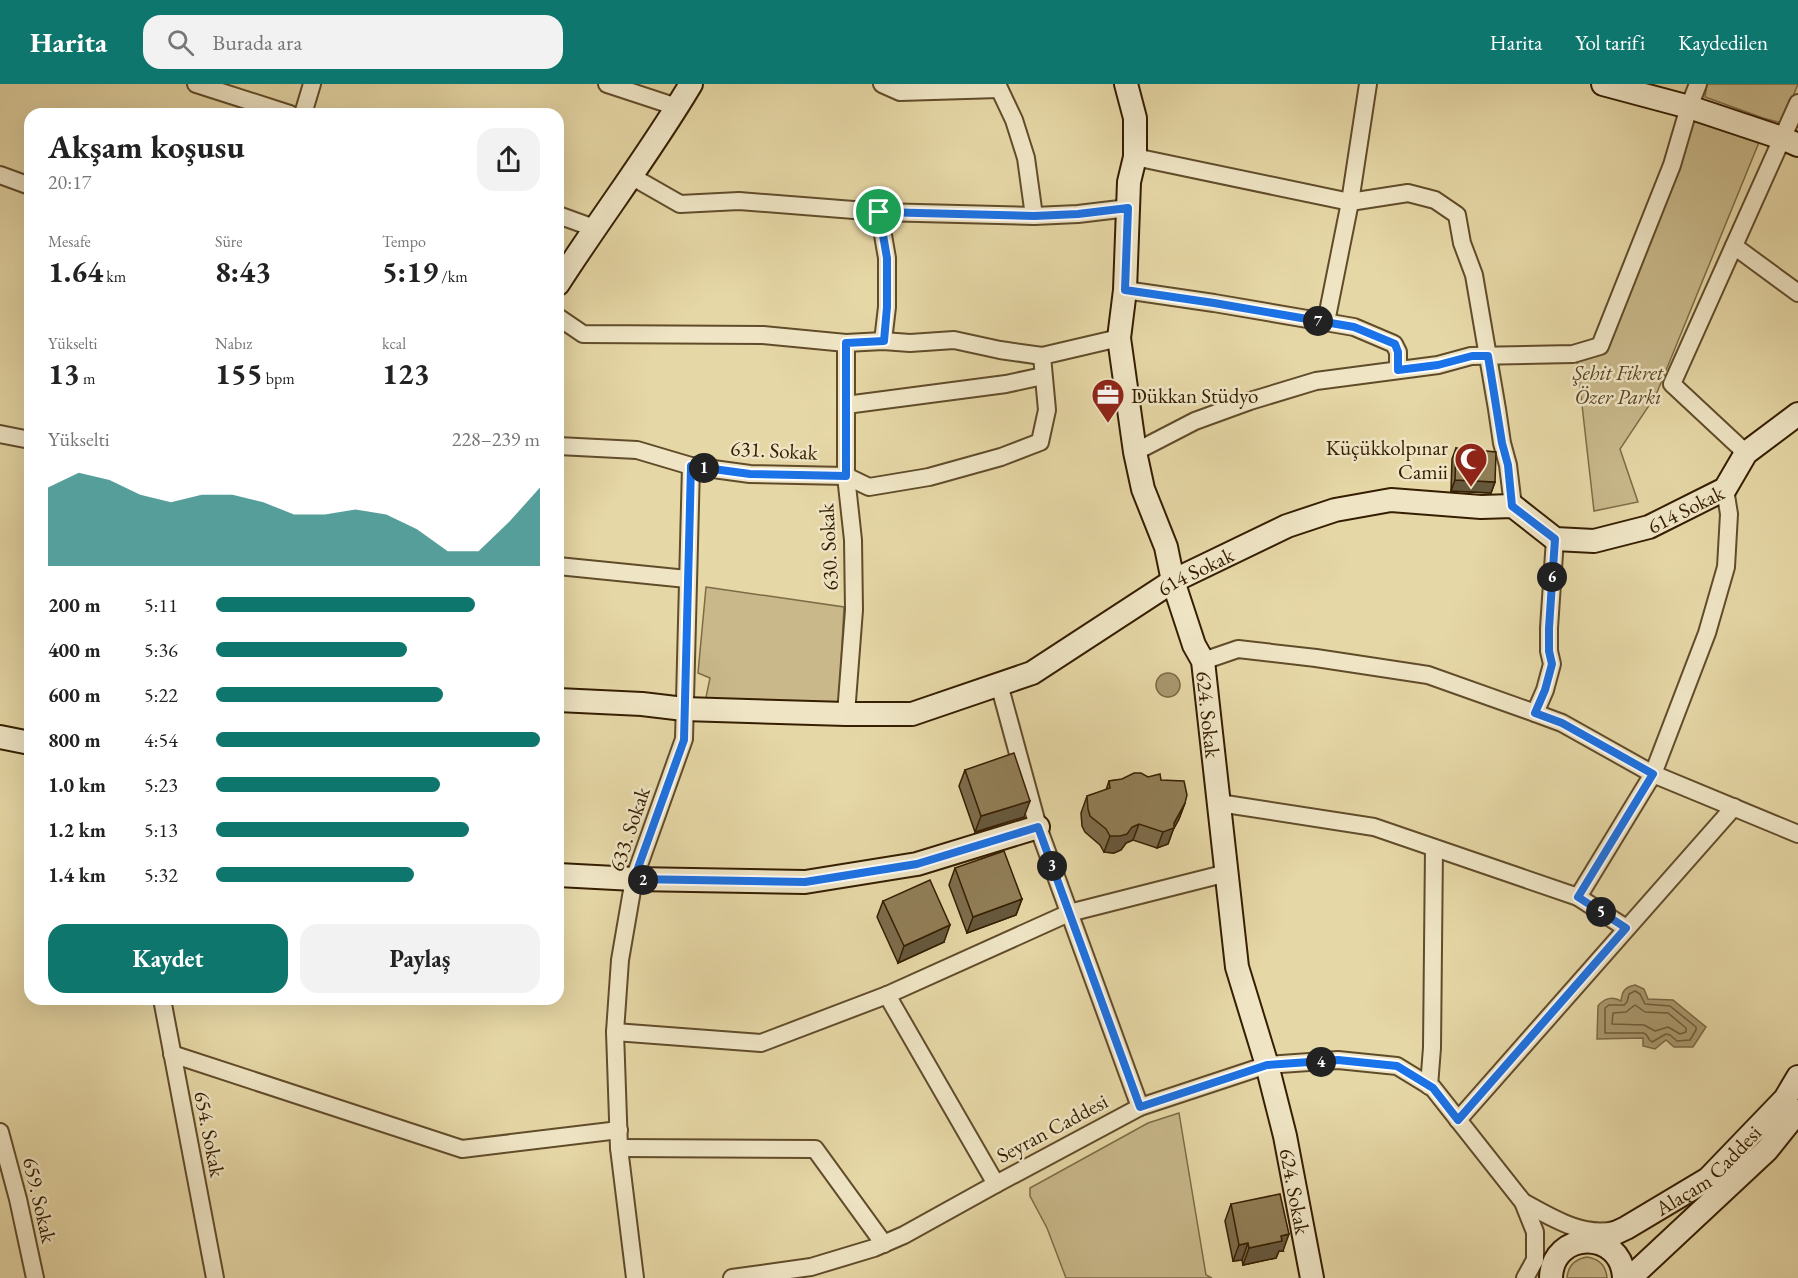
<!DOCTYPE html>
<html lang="tr">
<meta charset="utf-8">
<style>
:root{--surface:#fff;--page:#f2f2f2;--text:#222;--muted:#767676;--accent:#0f766e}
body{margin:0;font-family:"EB Garamond",serif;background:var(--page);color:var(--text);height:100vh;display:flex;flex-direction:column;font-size:22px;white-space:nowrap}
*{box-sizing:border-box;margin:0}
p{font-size:20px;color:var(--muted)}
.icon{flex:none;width:33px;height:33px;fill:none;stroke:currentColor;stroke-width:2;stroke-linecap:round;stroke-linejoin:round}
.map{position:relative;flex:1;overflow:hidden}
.panel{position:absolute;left:24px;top:24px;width:540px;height:897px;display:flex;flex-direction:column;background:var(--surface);border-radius:18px;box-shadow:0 6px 24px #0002}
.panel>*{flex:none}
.pin{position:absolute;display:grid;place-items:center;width:51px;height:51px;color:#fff;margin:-26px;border:3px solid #fff;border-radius:50%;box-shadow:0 2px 6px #0007}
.km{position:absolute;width:30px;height:30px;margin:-15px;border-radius:50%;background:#222;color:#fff;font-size:16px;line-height:30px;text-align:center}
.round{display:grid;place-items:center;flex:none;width:63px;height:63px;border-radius:18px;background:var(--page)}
.head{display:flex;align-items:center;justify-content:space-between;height:102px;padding:0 24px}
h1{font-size:33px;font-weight:700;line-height:45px}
.figures{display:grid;grid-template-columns:repeat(3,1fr);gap:9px;height:102px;padding:6px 24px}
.figures div{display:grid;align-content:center}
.figures b{font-size:30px;font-weight:700}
.figures small{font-size:16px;font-weight:400}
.figures p{font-size:16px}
.chart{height:168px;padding:12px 24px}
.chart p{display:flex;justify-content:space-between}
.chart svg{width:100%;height:108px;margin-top:6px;fill:var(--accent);opacity:.7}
.action{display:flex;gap:12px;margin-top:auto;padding:12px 24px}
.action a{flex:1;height:69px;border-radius:18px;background:var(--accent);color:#fff;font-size:24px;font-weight:700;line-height:69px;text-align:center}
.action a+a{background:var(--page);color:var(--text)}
ul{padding:0 24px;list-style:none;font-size:20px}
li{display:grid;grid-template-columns:96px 72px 1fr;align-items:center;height:45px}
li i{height:15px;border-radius:8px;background:var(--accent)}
header{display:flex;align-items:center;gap:36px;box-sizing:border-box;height:84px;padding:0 30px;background:var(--accent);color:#fff}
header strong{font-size:28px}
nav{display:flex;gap:33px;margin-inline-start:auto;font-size:21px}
.search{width:420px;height:54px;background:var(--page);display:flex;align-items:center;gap:15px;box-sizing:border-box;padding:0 21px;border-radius:18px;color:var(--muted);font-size:22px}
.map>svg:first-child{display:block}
.green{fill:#c8b88a;stroke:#7e6b46;stroke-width:1.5}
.water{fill:#aa986e;stroke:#7b6742;stroke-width:1.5}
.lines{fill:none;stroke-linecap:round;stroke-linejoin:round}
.shore{stroke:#705b38;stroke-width:1.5}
.street-casing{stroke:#614c2a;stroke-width:20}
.secondary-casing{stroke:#351e01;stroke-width:26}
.street{stroke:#efe5c5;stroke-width:16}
.secondary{stroke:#efe5c5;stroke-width:22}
.wall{fill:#7d6c4b;stroke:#351e01;stroke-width:1.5}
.shaded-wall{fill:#66583d;stroke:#351e01;stroke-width:1.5}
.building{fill:#917e57;stroke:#351e01;stroke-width:1.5}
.route-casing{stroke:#fff;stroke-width:12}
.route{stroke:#1a73e8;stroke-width:8}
.labels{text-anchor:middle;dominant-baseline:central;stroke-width:5;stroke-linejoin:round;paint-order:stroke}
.park-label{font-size:21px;font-style:italic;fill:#5a4423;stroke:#efe5c5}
.poi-label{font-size:21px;fill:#351e01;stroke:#efe5c5;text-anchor:start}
.street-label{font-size:21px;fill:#351e01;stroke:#efe5c5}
</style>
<header>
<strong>Harita</strong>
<div class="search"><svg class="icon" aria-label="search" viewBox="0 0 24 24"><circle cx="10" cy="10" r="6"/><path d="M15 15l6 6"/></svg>Burada ara</div>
<nav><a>Harita</a><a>Yol tarifi</a><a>Kaydedilen</a></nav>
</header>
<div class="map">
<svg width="1798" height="1194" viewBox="0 0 1798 1194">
<rect width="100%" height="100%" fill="#e6d7a6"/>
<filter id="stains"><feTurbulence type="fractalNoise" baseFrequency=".00333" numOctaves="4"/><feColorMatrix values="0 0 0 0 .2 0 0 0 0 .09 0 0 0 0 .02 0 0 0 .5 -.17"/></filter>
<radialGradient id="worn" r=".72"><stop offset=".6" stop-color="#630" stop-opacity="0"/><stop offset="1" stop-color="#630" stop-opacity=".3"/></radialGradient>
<g class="green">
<polygon points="1707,0 1798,0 1782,39 1763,34 1705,13"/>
<polygon points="1698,28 1764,46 1656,311 1620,365 1638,418 1594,427 1576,268 1603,267"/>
<polygon points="706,503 844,523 839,618 833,623 705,618 710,594 698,589"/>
<polygon points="1179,1029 1206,1191 1212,1194 1066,1194 1047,1144 1030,1112 1030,1104 1148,1039"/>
<path d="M 1587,1173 C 1600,1175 1606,1182 1607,1194 L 1567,1194 C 1568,1181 1575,1175 1587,1173 Z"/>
</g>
<g class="water">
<circle cx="1168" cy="601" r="12"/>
<path d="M 1635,901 L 1644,905 L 1648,915 L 1673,916 L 1706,943 L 1693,963 L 1674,963 L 1666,956 L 1655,965 L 1643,962 L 1643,954 L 1597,955 L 1598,922 C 1604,914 1613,912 1621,917 C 1622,907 1625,903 1635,901 Z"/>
</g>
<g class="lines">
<g class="shore">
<path d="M 1635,907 L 1640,910 L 1645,920 L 1670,922 L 1696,943 L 1696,946 L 1690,956 L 1677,957 L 1670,951 L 1666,950 L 1652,958 C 1648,957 1649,951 1644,949 L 1605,949 L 1605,924 L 1609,921 L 1624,921 L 1627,918 L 1629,910 Z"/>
<polygon points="1635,921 1645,928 1668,929 1686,944 1686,948 1680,950 1668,943 1655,947 1644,941 1612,940 1613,929 1626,928"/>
</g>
<g class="street-casing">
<g id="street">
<polyline points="196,0 290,30"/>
<polyline points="607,0 677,23"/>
<polyline points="882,0 900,8 999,5"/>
<polyline points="997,0 1014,36 1026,74 1034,132"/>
<polyline points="303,30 312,0"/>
<polyline points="1135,73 1350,118 1408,109 1435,116 1457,131 1462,159 1474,191 1497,325 1502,359 1508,381 1513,422"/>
<polyline points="0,91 30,102"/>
<polyline points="631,92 680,120 739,117 879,128 1034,132 1078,130 1128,124"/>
<polyline points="879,128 887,174 887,223 883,257"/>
<polyline points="558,131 594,144"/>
<polyline points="1734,162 1798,209"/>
<polyline points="1125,206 1214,219 1354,243 1394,260 1398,268 1398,286"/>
<polyline points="558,233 583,250 763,251 846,259 883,257 910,259 954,256 1000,266 1042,272"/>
<polyline points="1326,238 1350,118 1368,0"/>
<polyline points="846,321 1006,300 1043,292"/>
<polyline points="0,350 30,356"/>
<polyline points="558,362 637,366 691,382 750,390 846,392 869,403 929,393 1001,373 1040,358 1047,326 1042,272 1119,254"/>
<polyline points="1135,368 1195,337 1250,317 1316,297 1438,281 1471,272 1573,270 1600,262 1672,81 1689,23 1698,0"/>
<polyline points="1746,369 1672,300 1798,19"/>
<polyline points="1555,455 1549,544 1549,567 1552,580 1545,606 1535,629 1562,639 1653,690 1798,750"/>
<polyline points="558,482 687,495"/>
<polyline points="1203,577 1238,565 1316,574 1428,591 1535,629"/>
<polyline points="999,600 1038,743 1140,1023"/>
<polyline points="846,630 854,526 853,456 846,392 846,259"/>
<polyline points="1219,719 1374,743 1578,813 1653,690 1707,549 1726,483 1729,430 1725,405"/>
<polyline points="1578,813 1626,844"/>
<polyline points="887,911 996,1100"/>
<polyline points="162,915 215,1194"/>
<polyline points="615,948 761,959 887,911 1069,829 1227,789"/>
<polyline points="172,970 462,1065 619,1046"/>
<polyline points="1429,1002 1432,964 1434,764"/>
<polyline points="1458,1036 1734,723"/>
<polyline points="0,1048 18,1115 35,1194"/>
<polyline points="619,1064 815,1065 884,1160"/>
<path d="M 1523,1118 C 1551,1133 1581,1153 1614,1146"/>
<polyline points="635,1194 619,1064 615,948 620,876 634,795 684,655 691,382"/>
<polyline points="732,1194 811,1183 874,1164 904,1151 996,1100 1140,1023 1267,981 1338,976 1397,982 1433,1004 1523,1118 1535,1148 1535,1176 1525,1194"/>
</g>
</g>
<g class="secondary-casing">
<g id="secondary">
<path id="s1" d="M 1126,0 L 1135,34 L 1135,73 L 1129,98 L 1125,206 L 1119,254 L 1135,368 L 1143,405 L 1166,463 L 1173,497 L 1194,561 L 1203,577 L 1237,883 L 1267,981 L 1285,1052 L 1312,1194"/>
<polyline points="1603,0 1689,23 1782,54 1798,61"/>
<path d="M 558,200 C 601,133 650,69 691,0"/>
<path id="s2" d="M 558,616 L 642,620 L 684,625 L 846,630 L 912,630 L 1032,589 L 1173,497 L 1287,442 L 1335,426 L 1391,416 L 1481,423 L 1513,422 L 1555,455 L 1594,457 L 1649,443 L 1725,405 L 1746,369 L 1798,330"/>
<polyline points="0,653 30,659"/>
<polyline points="558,791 634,795 805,798 917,780 1038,743"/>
<path id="s3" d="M 1596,1158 L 1626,1144 L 1708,1095 L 1785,1015 L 1798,993"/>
<path d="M 1551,1194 C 1552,1146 1622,1145 1624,1194"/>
<polyline points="1630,1194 1767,1066 1798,1027"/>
</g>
</g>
<use href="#street" class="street"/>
<use href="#secondary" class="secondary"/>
</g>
<g class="wall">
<polygon points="1456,364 1495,398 1491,409 1451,407 1452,375"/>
<polygon points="965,686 1024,733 975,748 959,702"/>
<polygon points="1148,693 1161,696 1185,719 1179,735 1173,746 1168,760 1157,764 1133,756 1126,759 1121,766 1114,769 1104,768 1100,761 1085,748 1082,742 1081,729 1087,712 1106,706 1109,697"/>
<polygon points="955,784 1022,815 1016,831 967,849 949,801"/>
<polygon points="883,817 944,858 898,879 877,833"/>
<polygon points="1231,1120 1283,1167 1279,1167 1276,1174 1243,1181 1242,1176 1233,1177 1225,1137"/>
</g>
<g class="shaded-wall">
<polygon points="1455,396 1495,398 1491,409 1451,407"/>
<polygon points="1030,717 1024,733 975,748 981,732"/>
<polygon points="1185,719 1179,735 1173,746 1168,760 1157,764 1163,748 1174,739"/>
<polygon points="1139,740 1133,756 1126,759 1121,766 1114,769 1104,768 1110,752"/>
<polygon points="1022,815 1016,831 967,849 973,833"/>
<polygon points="950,841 944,858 898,879 904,862"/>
<polygon points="1289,1150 1283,1167 1279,1167 1276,1174 1243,1181 1249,1164 1281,1152"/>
<polygon points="1248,1159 1242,1176 1233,1177 1239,1161"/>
</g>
<g class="building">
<polygon points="1456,364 1496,368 1495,398 1455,396"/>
<polygon points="1014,669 1030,717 981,732 965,686"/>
<polygon points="1134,689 1141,689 1148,693 1160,690 1161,696 1184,697 1187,711 1185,719 1174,739 1174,744 1163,748 1139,740 1132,743 1127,750 1120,752 1110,752 1106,745 1090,732 1088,725 1087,712 1110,704 1109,697 1122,695"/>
<polygon points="1004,767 1022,815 973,833 955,784"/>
<polygon points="930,796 950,841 904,862 883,817"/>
<polygon points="1280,1110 1289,1150 1281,1152 1282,1157 1249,1164 1248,1159 1239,1161 1231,1120"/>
</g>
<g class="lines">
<g class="route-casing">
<polygon id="route" points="1128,124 1125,206 1214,219 1354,243 1395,260 1398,268 1398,286 1438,281 1472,272 1488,272 1502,359 1508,381 1512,422 1555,455 1549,544 1549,567 1552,580 1545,606 1535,629 1562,639 1653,690 1578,813 1626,844 1458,1036 1433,1004 1397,982 1338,976 1267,981 1140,1023 1038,743 917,780 805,798 634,795 684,656 691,382 750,390 846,392 846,259 884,257 887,223 887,174 879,128 1034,132 1078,130"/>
</g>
<use href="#route" class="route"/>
</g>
<defs>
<g id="office-pin" transform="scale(1.725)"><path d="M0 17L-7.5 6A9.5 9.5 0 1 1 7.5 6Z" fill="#8f2418" stroke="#efe5c5"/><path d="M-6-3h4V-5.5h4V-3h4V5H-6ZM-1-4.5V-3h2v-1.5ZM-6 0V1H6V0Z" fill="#fff"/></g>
<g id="mosque-pin" transform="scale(1.725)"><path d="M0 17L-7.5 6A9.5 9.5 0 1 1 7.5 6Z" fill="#8f2418" stroke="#efe5c5"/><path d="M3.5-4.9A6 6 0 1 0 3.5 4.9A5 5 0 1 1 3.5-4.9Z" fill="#fff"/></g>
</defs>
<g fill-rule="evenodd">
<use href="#office-pin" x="1108" y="311"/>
<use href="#mosque-pin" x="1471" y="375"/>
</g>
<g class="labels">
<g class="park-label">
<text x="1618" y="288">Şehit Fikret<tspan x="1618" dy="24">Özer Parkı</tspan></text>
</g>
<g class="poi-label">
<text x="1131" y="311">Dükkan Stüdyo</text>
<text x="1448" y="363" text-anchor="end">Küçükkolpınar<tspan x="1448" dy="24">Camii</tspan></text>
</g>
<g class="street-label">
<text transform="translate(774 366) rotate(3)">631. Sokak</text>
<text stroke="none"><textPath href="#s2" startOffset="1196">614 Sokak</textPath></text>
<text transform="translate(828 463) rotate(-93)">630. Sokak</text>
<text stroke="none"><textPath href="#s2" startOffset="674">614 Sokak</textPath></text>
<text stroke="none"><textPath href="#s1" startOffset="646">624. Sokak</textPath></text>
<text transform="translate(629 745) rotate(-71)">633. Sokak</text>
<text transform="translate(1052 1044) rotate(-28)">Seyran Caddesi</text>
<text transform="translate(210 1050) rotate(79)">654. Sokak</text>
<text stroke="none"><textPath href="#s3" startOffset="134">Alaçam Caddesi</textPath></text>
<text stroke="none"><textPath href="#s1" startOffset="1132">624. Sokak</textPath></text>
<text transform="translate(40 1116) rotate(77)">659. Sokak</text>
</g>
</g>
<rect width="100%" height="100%" filter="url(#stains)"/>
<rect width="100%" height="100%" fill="url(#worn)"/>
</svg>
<div class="pin" style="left:879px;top:128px;background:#1e9e55"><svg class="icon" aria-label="arrive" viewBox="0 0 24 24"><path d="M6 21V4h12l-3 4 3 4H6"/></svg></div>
<b class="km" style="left:704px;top:384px">1</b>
<b class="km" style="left:643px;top:796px">2</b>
<b class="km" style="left:1052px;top:782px">3</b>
<b class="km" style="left:1321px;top:978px">4</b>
<b class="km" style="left:1601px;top:828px">5</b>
<b class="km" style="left:1552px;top:493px">6</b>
<b class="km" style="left:1318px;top:237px">7</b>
<section class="panel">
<div class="head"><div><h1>Akşam koşusu</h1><p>20:17</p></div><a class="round"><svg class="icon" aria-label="share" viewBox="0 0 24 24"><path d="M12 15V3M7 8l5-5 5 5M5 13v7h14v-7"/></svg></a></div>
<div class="figures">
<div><p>Mesafe</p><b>1.64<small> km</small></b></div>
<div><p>Süre</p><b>8:43</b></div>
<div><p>Tempo</p><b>5:19<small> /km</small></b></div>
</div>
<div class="figures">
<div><p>Yükselti</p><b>13<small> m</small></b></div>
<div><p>Nabız</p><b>155<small> bpm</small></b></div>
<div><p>kcal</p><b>123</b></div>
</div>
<div class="chart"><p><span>Yükselti</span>228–239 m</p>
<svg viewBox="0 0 160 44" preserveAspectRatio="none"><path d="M0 44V12L10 6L20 9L30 15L40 18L50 15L60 15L70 18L80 23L90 23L100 21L110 23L120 29L130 38L140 38L150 26L160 12V44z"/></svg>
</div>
<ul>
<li><b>200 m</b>5:11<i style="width:80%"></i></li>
<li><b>400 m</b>5:36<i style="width:59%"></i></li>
<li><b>600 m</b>5:22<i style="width:70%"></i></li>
<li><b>800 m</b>4:54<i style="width:100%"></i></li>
<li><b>1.0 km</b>5:23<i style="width:69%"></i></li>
<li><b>1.2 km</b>5:13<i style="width:78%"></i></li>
<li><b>1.4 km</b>5:32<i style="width:61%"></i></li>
</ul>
<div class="action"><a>Kaydet</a><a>Paylaş</a></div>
</section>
</div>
